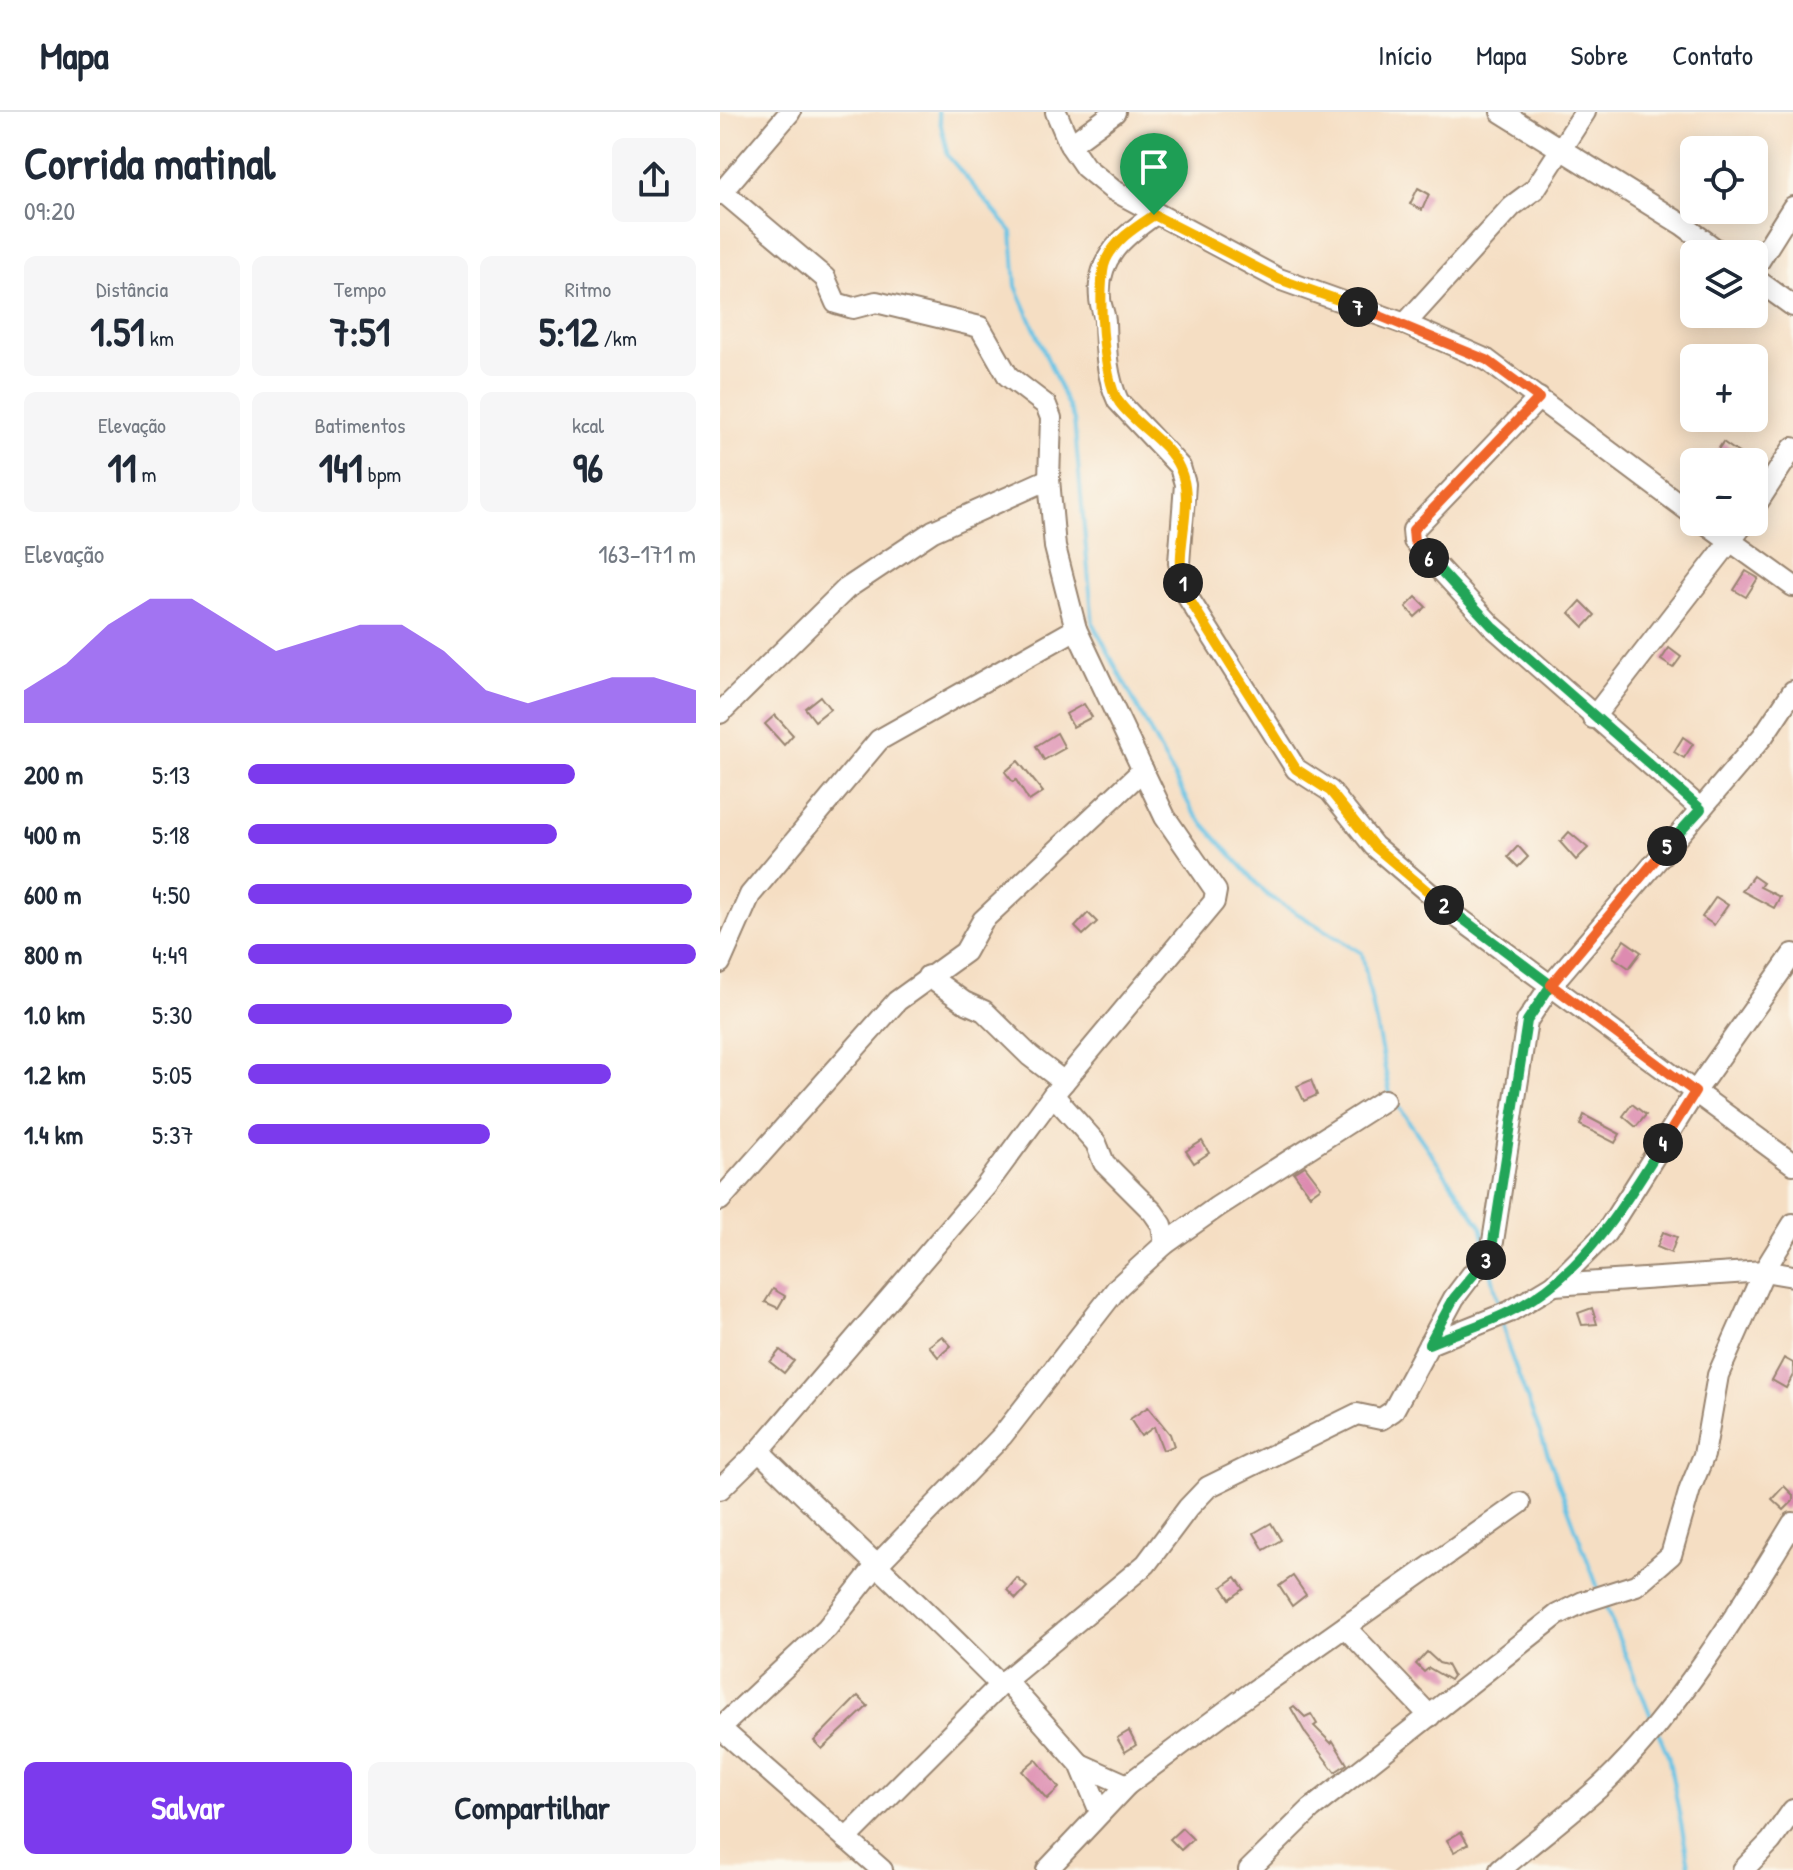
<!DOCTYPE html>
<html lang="pt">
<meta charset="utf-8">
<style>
:root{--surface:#fff;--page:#f6f6f7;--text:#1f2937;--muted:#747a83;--line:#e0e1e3;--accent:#7c3aed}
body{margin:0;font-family:"Patrick Hand",sans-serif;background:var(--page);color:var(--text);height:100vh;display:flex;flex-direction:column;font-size:30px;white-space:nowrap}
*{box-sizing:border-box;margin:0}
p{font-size:26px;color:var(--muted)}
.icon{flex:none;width:44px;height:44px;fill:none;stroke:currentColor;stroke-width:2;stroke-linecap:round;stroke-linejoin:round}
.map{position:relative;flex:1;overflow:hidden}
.drawer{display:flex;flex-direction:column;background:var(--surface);width:720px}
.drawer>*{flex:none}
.tools{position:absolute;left:960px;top:24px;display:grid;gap:16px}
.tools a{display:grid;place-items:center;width:88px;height:88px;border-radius:12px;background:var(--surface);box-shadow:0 4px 20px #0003;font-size:40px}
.pin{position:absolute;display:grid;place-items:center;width:68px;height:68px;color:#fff;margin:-82px -34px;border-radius:50% 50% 50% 0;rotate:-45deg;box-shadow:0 0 8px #0007}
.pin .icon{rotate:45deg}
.km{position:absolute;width:40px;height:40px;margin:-20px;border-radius:50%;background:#222;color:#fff;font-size:22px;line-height:40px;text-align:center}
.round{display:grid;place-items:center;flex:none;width:84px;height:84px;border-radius:12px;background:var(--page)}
.head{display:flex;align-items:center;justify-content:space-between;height:136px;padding:0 24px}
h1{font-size:44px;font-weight:700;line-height:60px}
.figures{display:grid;grid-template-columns:repeat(3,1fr);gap:12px;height:136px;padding:8px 24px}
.figures div{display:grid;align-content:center;border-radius:12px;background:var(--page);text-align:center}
.figures b{font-size:40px;font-weight:700}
.figures small{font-size:22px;font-weight:400}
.figures p{font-size:22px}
.chart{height:224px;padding:16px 24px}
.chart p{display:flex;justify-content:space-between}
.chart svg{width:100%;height:144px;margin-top:8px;fill:var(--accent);opacity:.7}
.button{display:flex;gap:16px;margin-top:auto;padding:16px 24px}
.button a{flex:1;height:92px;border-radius:12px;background:var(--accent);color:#fff;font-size:32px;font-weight:700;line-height:92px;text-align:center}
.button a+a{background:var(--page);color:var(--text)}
ul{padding:0 24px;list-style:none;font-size:26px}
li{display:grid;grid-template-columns:128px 96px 1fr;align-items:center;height:60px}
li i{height:20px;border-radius:10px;background:var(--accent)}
header{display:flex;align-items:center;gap:48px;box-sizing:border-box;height:112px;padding:0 40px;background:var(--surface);border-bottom:2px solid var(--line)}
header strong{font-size:38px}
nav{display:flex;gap:44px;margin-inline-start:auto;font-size:28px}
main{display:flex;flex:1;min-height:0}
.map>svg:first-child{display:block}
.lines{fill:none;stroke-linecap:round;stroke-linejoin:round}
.stream{stroke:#67c3e5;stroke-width:4}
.building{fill:#dd8bb0}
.minor-casing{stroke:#988470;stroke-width:24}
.minor{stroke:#fff;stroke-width:20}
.split-1-casing{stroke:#fff;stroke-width:16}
.split-2-casing{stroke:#fff;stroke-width:16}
.split-3-casing{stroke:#fff;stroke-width:16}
.split-4-casing{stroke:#fff;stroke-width:16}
.split-5-casing{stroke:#fff;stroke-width:16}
.split-6-casing{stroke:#fff;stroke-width:16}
.split-7-casing{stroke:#fff;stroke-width:16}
.split-8-casing{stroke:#fff;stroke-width:16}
.split-1{stroke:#f5b400;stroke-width:10}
.split-2{stroke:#f5b400;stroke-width:10}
.split-3{stroke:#22a559;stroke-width:10}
.split-4{stroke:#22a559;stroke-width:10}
.split-5{stroke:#f0652b;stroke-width:10}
.split-6{stroke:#22a559;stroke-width:10}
.split-7{stroke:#f0652b;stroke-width:10}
.split-8{stroke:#f5b400;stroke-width:10}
</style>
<header>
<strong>Mapa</strong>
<nav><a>Início</a><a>Mapa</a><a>Sobre</a><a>Contato</a></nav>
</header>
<main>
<section class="drawer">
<div class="head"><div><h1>Corrida matinal</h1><p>09:20</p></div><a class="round"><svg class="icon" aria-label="share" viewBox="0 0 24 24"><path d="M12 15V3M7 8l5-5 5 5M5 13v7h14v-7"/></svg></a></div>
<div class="figures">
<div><p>Distância</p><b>1.51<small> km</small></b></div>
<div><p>Tempo</p><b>7:51</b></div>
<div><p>Ritmo</p><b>5:12<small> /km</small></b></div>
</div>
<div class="figures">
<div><p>Elevação</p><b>11<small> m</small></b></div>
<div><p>Batimentos</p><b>141<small> bpm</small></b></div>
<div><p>kcal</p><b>96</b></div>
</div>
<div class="chart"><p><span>Elevação</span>163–171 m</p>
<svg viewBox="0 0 160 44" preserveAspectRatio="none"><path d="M0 44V34L10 26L20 14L30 6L40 6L50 14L60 22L70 18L80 14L90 14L100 22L110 34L120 38L130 34L140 30L150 30L160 34V44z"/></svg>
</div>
<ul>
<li><b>200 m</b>5:13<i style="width:73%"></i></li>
<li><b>400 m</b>5:18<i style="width:69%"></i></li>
<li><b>600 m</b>4:50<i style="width:99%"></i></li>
<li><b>800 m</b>4:49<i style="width:100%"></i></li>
<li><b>1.0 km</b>5:30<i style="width:59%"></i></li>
<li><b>1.2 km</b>5:05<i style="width:81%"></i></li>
<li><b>1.4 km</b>5:37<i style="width:54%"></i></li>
</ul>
<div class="button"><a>Salvar</a><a>Compartilhar</a></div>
</section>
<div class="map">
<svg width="1073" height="1758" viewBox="0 0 1073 1758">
<rect width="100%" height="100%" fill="#fbf7ec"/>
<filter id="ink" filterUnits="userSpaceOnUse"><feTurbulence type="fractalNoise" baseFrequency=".0125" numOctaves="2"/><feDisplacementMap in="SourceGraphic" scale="16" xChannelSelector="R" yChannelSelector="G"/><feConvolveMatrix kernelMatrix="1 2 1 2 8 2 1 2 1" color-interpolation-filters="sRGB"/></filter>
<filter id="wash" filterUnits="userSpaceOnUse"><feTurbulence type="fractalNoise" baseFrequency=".006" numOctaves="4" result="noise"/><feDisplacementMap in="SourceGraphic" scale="32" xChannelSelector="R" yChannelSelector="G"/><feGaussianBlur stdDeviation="1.8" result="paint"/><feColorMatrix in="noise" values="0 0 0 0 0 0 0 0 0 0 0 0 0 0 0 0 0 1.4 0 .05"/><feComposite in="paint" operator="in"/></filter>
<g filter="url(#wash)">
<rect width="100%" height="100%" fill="#f5dec3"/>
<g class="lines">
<g class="stream">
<polyline points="218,0 228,44 292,120 296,174 354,308 373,512 473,700 547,783 642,841 670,982 761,1114 764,1127"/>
<polyline points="769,1151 780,1197"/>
<polyline points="782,1209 789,1238 879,1479"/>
<polyline points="884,1491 933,1609"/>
<polyline points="938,1620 948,1643 970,1758"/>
</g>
</g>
<g id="blocks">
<g class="building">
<polygon points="698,76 709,82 702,98 690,92"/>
<polygon points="1003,330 1023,344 1011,350 990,350"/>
<polygon points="1026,459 1038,466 1026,485 1014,478"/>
<polygon points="696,485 706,495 695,505 686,495"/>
<polygon points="861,489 875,503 864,515 850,501"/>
<polygon points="949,536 961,545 953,556 941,548"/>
<polygon points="100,584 110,597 95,609 85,596"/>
<polygon points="364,592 372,605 353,615 346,602"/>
<polygon points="55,603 73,623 64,633 45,612"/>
<polygon points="337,621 345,636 324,648 316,634"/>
<polygon points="963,625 973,632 964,646 954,640"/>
<polygon points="298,649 323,680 309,689 296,668 293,670 285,660"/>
<polygon points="849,720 868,736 856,748 840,730"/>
<polygon points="798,734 808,745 798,755 788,745"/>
<polygon points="1033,764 1043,771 1040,775 1060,785 1054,796 1022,779"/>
<polygon points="996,785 1008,793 994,813 982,805"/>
<polygon points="368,801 377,810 363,823 355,815"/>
<polygon points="904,828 921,840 909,856 893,845"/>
<polygon points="591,968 597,983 584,989 577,974"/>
<polygon points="912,992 926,1003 916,1015 903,1004"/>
<polygon points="864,1003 900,1022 895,1031 860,1013"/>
<polygon points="482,1029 489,1041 474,1051 466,1039"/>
<polygon points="585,1054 601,1075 590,1083 574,1061"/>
<polygon points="943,1120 957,1125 951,1141 937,1135"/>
<polygon points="53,1177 65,1184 58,1196 45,1190"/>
<polygon points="872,1196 877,1212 862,1213 858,1201"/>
<polygon points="222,1224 231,1234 218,1245 209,1234"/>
<polygon points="60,1238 74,1249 64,1261 50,1250"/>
<polygon points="1064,1246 1073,1251 1073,1263 1066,1276 1052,1268"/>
<polygon points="428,1295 450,1322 454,1334 443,1338 434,1315 421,1324 410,1307"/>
<polygon points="1064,1374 1073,1383 1073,1389 1064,1398 1052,1387"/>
<polygon points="551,1411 561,1428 544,1438 534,1421"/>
<polygon points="573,1464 586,1483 572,1494 559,1474"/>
<polygon points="516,1465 524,1477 510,1487 502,1475"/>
<polygon points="297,1466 307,1475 296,1487 287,1478"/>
<polygon points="707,1540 719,1551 727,1553 733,1564 730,1568 709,1556 704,1560 696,1552"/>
<polygon points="138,1584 148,1594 102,1637 94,1629"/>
<polygon points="574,1594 585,1605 591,1602 597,1612 594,1614 611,1631 613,1629 627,1652 615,1660 586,1622 571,1596"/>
<polygon points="409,1619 416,1633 405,1640 397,1626"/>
<polygon points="316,1647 339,1676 327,1687 302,1659"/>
<polygon points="462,1716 473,1727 461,1738 450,1727"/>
<polygon points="741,1720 748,1732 734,1740 727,1728"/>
</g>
</g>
</g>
<g filter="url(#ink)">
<use href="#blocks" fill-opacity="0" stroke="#988470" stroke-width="2"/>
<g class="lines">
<g class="minor-casing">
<g id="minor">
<polyline points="336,0 350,33 365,55 393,78 559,167 685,212 767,248 974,403"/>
<polyline points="781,0 963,113 1002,142"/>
<polyline points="350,33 395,0"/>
<polyline points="0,82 70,0"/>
<path d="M 434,103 C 405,123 376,146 380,186 C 380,194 385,202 385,210 C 386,238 386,263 398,289 L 460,355 L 465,372 L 459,451 L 469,487 L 576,657 L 610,679 L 654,734 L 736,804 L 1073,1052"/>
<polyline points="1034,157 1073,95"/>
<polyline points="1034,166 1073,194"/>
<polyline points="685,212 792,94 815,77 865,0"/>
<polyline points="819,286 693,418 694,429 772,514 981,697"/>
<polyline points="1034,396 1073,336"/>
<polyline points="984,410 1073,474"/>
<polyline points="0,601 126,477 213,419 329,367"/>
<polyline points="873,606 1025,410"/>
<polyline points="0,851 30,783 159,628 356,517"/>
<polyline points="208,864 244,890 264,899 310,944 344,970"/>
<polyline points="333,983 376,1031 384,1051 433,1100 442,1113 445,1132"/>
<polyline points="0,1088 177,889 245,840 263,808 423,658"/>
<polyline points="834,1173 1044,1159 1073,1112"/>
<polyline points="709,1232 789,1200 834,1173 886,1121 975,980 1073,842"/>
<path d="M 39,1339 C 118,1418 201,1493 280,1573"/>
<polyline points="0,1377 39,1339 266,1074 333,983 494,790 496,779 445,705 356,517 335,435 329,367 331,306 326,293 288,264 260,215 156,190 133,196 116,191 105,166 2,79"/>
<polyline points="625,1515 710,1604"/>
<polyline points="285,1568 360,1652 380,1700"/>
<polyline points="360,1652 407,1673"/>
<polyline points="126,1727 280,1573 426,1452 468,1396 488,1375 637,1302 661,1307 673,1299 734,1186 772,1136 807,909 831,873 1043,624 1073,579"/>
<polyline points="162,1758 0,1616 107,1516 156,1454 282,1324 398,1175 445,1132 497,1095 664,988"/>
<polyline points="327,1758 407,1673 517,1591 800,1391"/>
<polyline points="529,1758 591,1697 837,1503 863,1490 916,1473 951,1443 970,1377 984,1343 998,1263 1044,1159 1073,1164"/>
<path d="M 780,1758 C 814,1729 850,1702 883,1672 C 955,1603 1021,1497 1073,1411"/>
<polyline points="1023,1758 1051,1729 1073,1698"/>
</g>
</g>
<use href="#minor" class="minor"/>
</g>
</g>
<g class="lines" filter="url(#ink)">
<g class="split-1-casing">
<path id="split-1" d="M 434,103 C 416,115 396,127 386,148 C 376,170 383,270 399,290 C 416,314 448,329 460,357 C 476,392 454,434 463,471"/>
</g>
<g class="split-2-casing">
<polyline id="split-2" points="463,471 469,487 576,657 610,679 654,734 724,793"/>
</g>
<g class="split-3-casing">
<polyline id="split-3" points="724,793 831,873 807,909 772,1136 766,1148"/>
</g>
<g class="split-4-casing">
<path id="split-4" d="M 766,1148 L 734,1186 L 709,1232 C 735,1221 763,1213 789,1200 C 862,1165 901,1097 943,1031"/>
</g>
<g class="split-5-casing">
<polyline id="split-5" points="943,1031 975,980 831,873 947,734"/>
</g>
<g class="split-6-casing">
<polyline id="split-6" points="709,446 772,514 981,697 947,734"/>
</g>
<g class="split-7-casing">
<polyline id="split-7" points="638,195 767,248 819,286 693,418 694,429 709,446"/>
</g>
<g class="split-8-casing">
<polyline id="split-8" points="434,103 559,167 638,195"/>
</g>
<use href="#split-1" class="split-1"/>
<use href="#split-2" class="split-2"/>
<use href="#split-3" class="split-3"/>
<use href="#split-4" class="split-4"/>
<use href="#split-5" class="split-5"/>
<use href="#split-6" class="split-6"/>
<use href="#split-7" class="split-7"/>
<use href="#split-8" class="split-8"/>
</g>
</svg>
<div class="tools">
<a><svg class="icon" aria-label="locate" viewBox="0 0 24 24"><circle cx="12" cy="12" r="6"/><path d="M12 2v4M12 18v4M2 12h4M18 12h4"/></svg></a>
<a><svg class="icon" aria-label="layers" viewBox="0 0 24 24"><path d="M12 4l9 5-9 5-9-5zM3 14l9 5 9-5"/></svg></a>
<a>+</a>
<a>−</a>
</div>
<div class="pin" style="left:434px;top:103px;background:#1e9e55"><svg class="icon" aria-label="arrive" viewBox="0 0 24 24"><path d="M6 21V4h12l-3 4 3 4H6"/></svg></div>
<b class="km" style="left:463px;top:471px">1</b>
<b class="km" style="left:724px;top:793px">2</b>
<b class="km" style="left:766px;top:1148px">3</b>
<b class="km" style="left:943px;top:1031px">4</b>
<b class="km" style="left:947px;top:734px">5</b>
<b class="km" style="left:709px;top:446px">6</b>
<b class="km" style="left:638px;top:195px">7</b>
</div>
</main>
